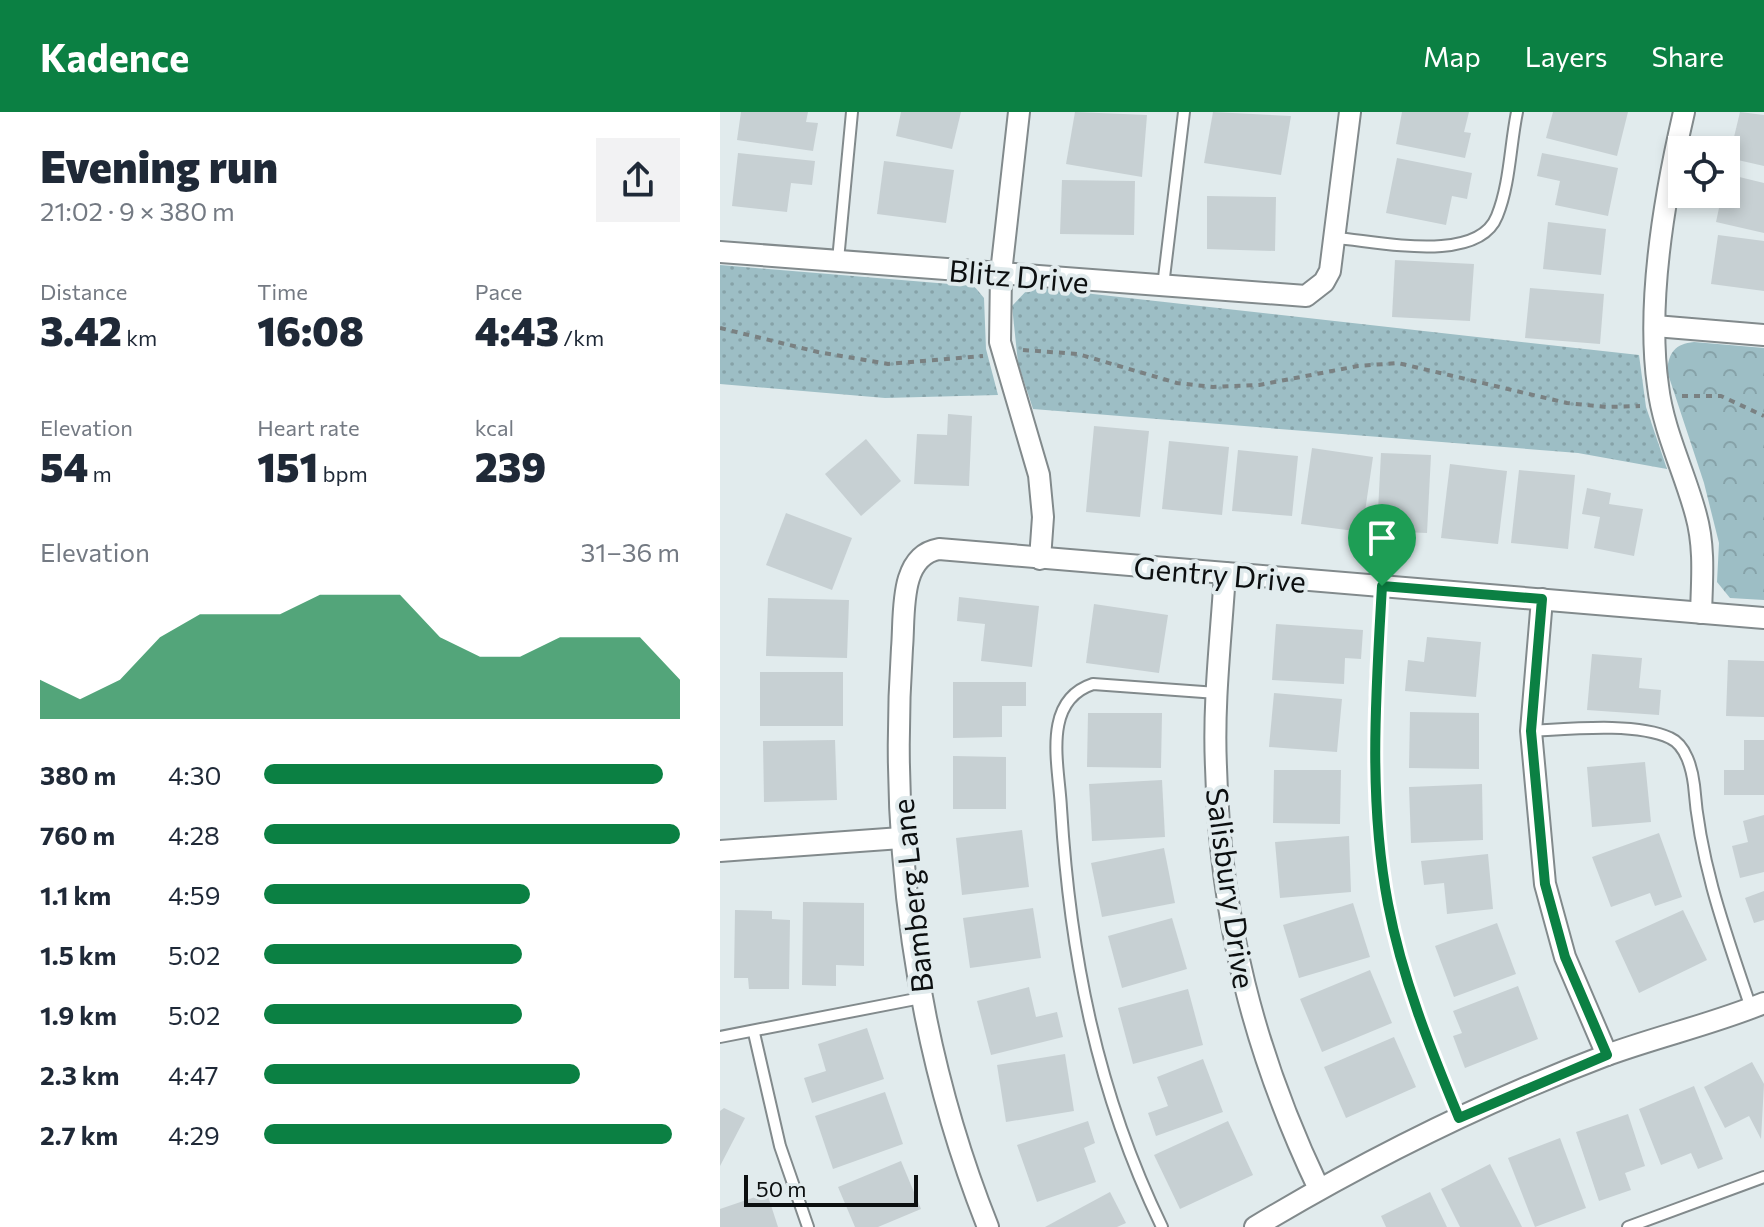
<!DOCTYPE html>
<meta charset="utf-8">
<style>
:root{--surface:#fff;--page:#f2f2f3;--text:#1f2937;--muted:#747a83;--accent:#0b8043}
body{margin:0;font-family:Commissioner,sans-serif;background:var(--page);color:var(--text);height:100vh;display:flex;flex-direction:column;font-size:30px;white-space:nowrap}
*{box-sizing:border-box;margin:0}
p{font-size:26px;color:var(--muted)}
.icon{flex:none;width:44px;height:44px;fill:none;stroke:currentColor;stroke-width:2;stroke-linecap:round;stroke-linejoin:round}
.map{position:relative;flex:1;overflow:hidden}
.panel{display:flex;flex-direction:column;background:var(--surface);width:720px}
.panel>*{flex:none}
.tools{position:absolute;left:948px;top:24px;display:grid;gap:16px}
.tools a{display:grid;place-items:center;width:72px;height:72px;border-radius:0px;background:var(--surface);box-shadow:0 4px 12px #0003;font-size:40px}
.scale{position:absolute;left:24px;bottom:20px;width:174px;box-sizing:border-box;padding-left:8px;border:4px solid #0c0f10;border-top:0;font-size:22px;line-height:28px;white-space:nowrap;color:#0c0f10;-webkit-text-stroke:6px #e1ebed;paint-order:stroke}
.pin{position:absolute;display:grid;place-items:center;width:68px;height:68px;color:#fff;margin:-82px -34px;border-radius:50% 50% 50% 0;rotate:-45deg;box-shadow:0 0 8px #0007}
.pin .icon{rotate:45deg}
.round{display:grid;place-items:center;flex:none;width:84px;height:84px;border-radius:0px;background:var(--page)}
.summary{display:flex;align-items:center;justify-content:space-between;height:136px;padding:0 40px}
h1{font-size:44px;font-weight:800;line-height:60px}
.figures{display:grid;grid-template-columns:repeat(3,1fr);gap:12px;height:136px;padding:8px 40px}
.figures div{display:grid;align-content:center}
.figures b{font-size:40px;font-weight:800}
.figures small{font-size:22px;font-weight:400}
.figures p{font-size:22px}
.chart{height:224px;padding:16px 40px}
.chart p{display:flex;justify-content:space-between}
.chart svg{width:100%;height:144px;margin-top:8px;fill:var(--accent);opacity:.7}
ul{padding:0 40px;list-style:none;font-size:26px}
li{display:grid;grid-template-columns:128px 96px 1fr;align-items:center;height:60px}
li i{height:20px;border-radius:10px;background:var(--accent)}
header{display:flex;align-items:center;gap:48px;box-sizing:border-box;height:112px;padding:0 40px;background:var(--accent);color:#fff}
header strong{font-size:38px}
nav{display:flex;gap:44px;margin-inline-start:auto;font-size:28px}
main{display:flex;flex:1;min-height:0}
.map>svg:first-child{display:block}
.grass{fill:url(#grass-dots)}
.park{fill:url(#park-crowns)}
.building{fill:#c7d0d3}
.lines{fill:none;stroke-linecap:round;stroke-linejoin:round}
.service-casing{stroke:#828a8c;stroke-width:14}
.minor-casing{stroke:#828a8c;stroke-width:24}
.path{stroke:#7a8182;stroke-width:4;stroke-dasharray:6 6;stroke-linecap:butt}
.service{stroke:#fff;stroke-width:10}
.minor{stroke:#fff;stroke-width:20}
.route-casing{stroke:#fff;stroke-width:16}
.route{stroke:#0b8043;stroke-width:10}
.labels{text-anchor:middle;dominant-baseline:central;stroke-width:8;stroke-linejoin:round;paint-order:stroke}
.street-label{font-size:30px;fill:#0c0f10;stroke:#e1ebed}
</style>
<header>
<strong>Kadence</strong>
<nav><a>Map</a><a>Layers</a><a>Share</a></nav>
</header>
<main>
<section class="panel">
<div class="summary"><div><h1>Evening run</h1><p>21:02 · 9 × 380 m</p></div><a class="round"><svg class="icon" aria-label="share" viewBox="0 0 24 24"><path d="M12 15V3M7 8l5-5 5 5M5 13v7h14v-7"/></svg></a></div>
<div class="figures">
<div><p>Distance</p><b>3.42<small> km</small></b></div>
<div><p>Time</p><b>16:08</b></div>
<div><p>Pace</p><b>4:43<small> /km</small></b></div>
</div>
<div class="figures">
<div><p>Elevation</p><b>54<small> m</small></b></div>
<div><p>Heart rate</p><b>151<small> bpm</small></b></div>
<div><p>kcal</p><b>239</b></div>
</div>
<div class="chart"><p><span>Elevation</span>31–36 m</p>
<svg viewBox="0 0 160 44" preserveAspectRatio="none"><path d="M0 44V32L10 38L20 32L30 19L40 12L50 12L60 12L70 6L80 6L90 6L100 19L110 25L120 25L130 19L140 19L150 19L160 32V44z"/></svg>
</div>
<ul>
<li><b>380 m</b>4:30<i style="width:96%"></i></li>
<li><b>760 m</b>4:28<i style="width:100%"></i></li>
<li><b>1.1 km</b>4:59<i style="width:64%"></i></li>
<li><b>1.5 km</b>5:02<i style="width:62%"></i></li>
<li><b>1.9 km</b>5:02<i style="width:62%"></i></li>
<li><b>2.3 km</b>4:47<i style="width:76%"></i></li>
<li><b>2.7 km</b>4:29<i style="width:98%"></i></li>
</ul>
</section>
<div class="map">
<svg width="1044" height="1115" viewBox="0 0 1044 1115">
<defs>
<pattern id="grass-dots" width="8" height="8" patternUnits="userSpaceOnUse" patternTransform="scale(2)"><rect width="8" height="8" fill="#9dbec5"/><path d="M2 2h.1M6 6h.1" fill="none" stroke="#86a2a8" stroke-width="1.8" stroke-linecap="round"/></pattern>
<pattern id="park-crowns" width="20" height="18" patternUnits="userSpaceOnUse" patternTransform="scale(2)"><rect width="20" height="18" fill="#9dbec5"/><path d="M2 6a3 3 0 1 1 6 0M12 15a3 3 0 1 1 6 0" fill="none" stroke="#86a2a8"/></pattern>
</defs>
<rect width="100%" height="100%" fill="#e1ebed"/>
<g class="grass">
<polygon points="0,153 254,174 264,186 266,237 278,283 165,286 0,272"/>
<polygon points="310,175 919,243 926,295 947,357 858,341 313,297 298,251 292,194"/>
</g>
<path class="park" d="M 974,230 L 1044,236 L 1044,488 L 1010,486 L 997,470 L 999,431 L 984,371 L 947,259 C 949,240 955,232 974,230 Z"/>
<g class="building">
<polygon points="21,0 88,0 86,10 98,11 93,39 17,28"/>
<polygon points="181,0 241,0 232,37 176,24"/>
<polygon points="355,0 427,3 422,65 346,52"/>
<polygon points="493,0 571,4 561,63 484,51"/>
<polygon points="682,0 749,0 744,20 751,21 745,46 676,32"/>
<polygon points="833,0 908,0 897,44 826,26"/>
<polygon points="1020,0 1044,3 1044,54 1009,46"/>
<polygon points="18,41 95,49 92,73 71,71 67,100 12,94"/>
<polygon points="822,41 898,56 888,104 835,93 840,69 817,64"/>
<polygon points="677,46 752,61 747,87 732,84 726,113 666,101"/>
<polygon points="164,49 234,58 226,111 157,102"/>
<polygon points="1007,62 1044,71 1044,121 996,110 1002,82 1006,82"/>
<polygon points="342,68 415,69 414,123 340,122"/>
<polygon points="487,84 556,85 555,139 487,137"/>
<polygon points="828,110 886,117 881,163 823,157"/>
<polygon points="998,123 1044,129 1044,179 991,172"/>
<polygon points="675,148 754,152 750,209 672,205"/>
<polygon points="810,176 884,182 880,232 805,226"/>
<polygon points="228,302 252,304 249,374 194,372 197,322 227,323"/>
<polygon points="374,314 429,319 420,405 366,400"/>
<polygon points="146,327 181,369 141,404 105,362"/>
<polygon points="449,329 509,335 502,403 442,397"/>
<polygon points="592,336 653,345 642,420 581,412"/>
<polygon points="518,338 578,344 572,404 512,399"/>
<polygon points="661,341 711,343 707,421 657,419"/>
<polygon points="730,352 787,359 778,432 721,426"/>
<polygon points="799,358 855,363 848,437 791,431"/>
<polygon points="867,376 891,381 889,392 923,397 914,444 874,436 880,405 862,402"/>
<polygon points="66,401 132,426 112,478 46,453"/>
<polygon points="239,485 319,494 312,555 261,549 265,512 237,509"/>
<polygon points="48,486 129,488 127,546 46,544"/>
<polygon points="374,492 448,503 439,561 366,551"/>
<polygon points="556,512 643,518 641,547 625,546 624,572 552,568"/>
<polygon points="707,525 761,530 756,585 685,579 688,548 704,550"/>
<polygon points="872,542 922,546 919,576 941,578 939,603 867,598"/>
<polygon points="1008,548 1044,549 1044,605 1006,604"/>
<rect x="40" y="560" width="83" height="54"/>
<polygon points="233,570 306,570 306,594 282,594 282,625 233,626"/>
<polygon points="554,581 622,587 617,640 549,635"/>
<polygon points="690,600 759,601 759,657 689,656"/>
<polygon points="368,601 442,601 441,656 367,655"/>
<polygon points="115,628 117,688 44,690 43,629"/>
<polygon points="1024,628 1044,628 1044,683 1004,683 1004,658 1024,658"/>
<polygon points="233,644 286,645 286,697 233,697"/>
<polygon points="925,650 931,710 872,715 867,655"/>
<polygon points="554,658 621,658 620,712 553,711"/>
<polygon points="442,668 445,725 372,729 369,672"/>
<polygon points="762,672 763,728 691,731 689,675"/>
<polygon points="1044,703 1044,760 1020,766 1012,734 1028,730 1023,709"/>
<polygon points="302,718 309,775 242,783 236,726"/>
<polygon points="939,721 962,785 935,794 930,781 891,795 872,745"/>
<polygon points="629,724 631,780 560,786 555,730"/>
<polygon points="444,736 455,791 382,805 371,751"/>
<polygon points="768,742 773,797 727,802 724,771 704,773 701,749"/>
<polygon points="1044,779 1044,808 1034,811 1025,786"/>
<polygon points="83,790 144,791 144,854 116,853 116,874 82,873"/>
<polygon points="633,791 650,845 579,866 563,813"/>
<polygon points="313,796 321,846 250,856 243,806"/>
<polygon points="15,798 52,799 52,807 70,808 69,877 29,877 28,866 14,866"/>
<polygon points="963,798 987,848 919,881 895,829"/>
<polygon points="452,806 467,857 402,876 388,824"/>
<polygon points="777,811 796,862 734,885 715,834"/>
<polygon points="650,858 672,911 602,940 580,887"/>
<polygon points="798,874 818,927 745,956 733,924 742,921 733,899"/>
<polygon points="309,875 316,905 337,900 343,925 271,943 257,889"/>
<polygon points="468,877 483,933 413,952 398,896"/>
<polygon points="147,916 164,967 92,991 84,966 106,959 98,932"/>
<polygon points="674,925 696,975 626,1006 604,955"/>
<polygon points="345,942 354,999 286,1010 277,953"/>
<polygon points="483,947 503,1000 436,1024 428,1001 448,994 437,965"/>
<polygon points="1032,950 1044,972 1041,1027 1029,1004 1005,1016 984,975"/>
<polygon points="974,974 1003,1047 978,1057 971,1041 941,1053 919,997"/>
<polygon points="165,980 183,1032 113,1057 95,1004"/>
<polygon points="4,996 25,1006 0,1054 0,999"/>
<polygon points="908,1002 925,1054 905,1061 911,1078 879,1089 856,1020"/>
<polygon points="368,1009 375,1031 364,1036 376,1070 317,1090 297,1033"/>
<polygon points="508,1009 533,1063 460,1097 434,1043"/>
<polygon points="840,1026 866,1096 815,1115 788,1046"/>
<polygon points="181,1049 201,1097 158,1115 135,1115 118,1075"/>
<polygon points="770,1052 802,1115 740,1115 721,1077"/>
<polygon points="390,1080 406,1111 397,1115 325,1115"/>
<polygon points="710,1080 727,1115 666,1115 661,1104"/>
<polygon points="47,1081 58,1115 0,1115 0,1097"/>
</g>
<g class="lines">
<g class="service-casing">
<g id="service">
<path d="M 616,126 C 657,129 758,153 777,104 C 790,72 790,34 797,0"/>
<polyline points="118,148 132,0"/>
<polyline points="443,174 464,0"/>
<path d="M 662,474 C 655,579 648,687 668,792 C 682,866 710,936 739,1006"/>
<path d="M 811,619 C 849,617 916,610 950,626 C 966,633 972,657 974,673 C 980,752 1006,822 1031,896"/>
<polyline points="34,921 60,1034 88,1115"/>
<polyline points="0,925 201,886"/>
<path d="M 442,1115 C 377,981 350,843 341,696 C 339,654 321,589 373,572 L 497,581"/>
<polyline points="908,1115 1044,1065"/>
</g>
</g>
<g class="minor-casing">
<g id="minor">
<polyline points="299,0 281,161 280,230 319,363 323,405 320,447"/>
<path d="M 964,0 C 945,82 926,190 938,274 C 943,318 965,361 976,403 C 985,435 982,468 981,501"/>
<polyline points="0,140 586,184 604,170 610,159 630,0"/>
<polyline points="935,214 1044,223"/>
<path d="M 505,461 C 501,526 493,591 496,655 C 500,807 534,941 599,1077"/>
<polyline points="822,487 811,619 825,772 845,845 887,943"/>
<polyline points="0,739 181,726"/>
<path d="M 268,1115 C 195,932 169,731 182,536 C 185,504 178,444 219,437 L 1044,506"/>
<path d="M 535,1115 C 647,1048 765,989 887,943 C 939,924 993,912 1044,891"/>
</g>
</g>
<g class="path">
<polyline points="0,216 98,240 168,252 263,244"/>
<polyline points="303,238 358,242 457,271 493,275 539,273 638,254 678,251 847,291 886,295 920,294"/>
<polyline points="962,284 1001,284 1044,304"/>
</g>
<use href="#service" class="service"/>
<use href="#minor" class="minor"/>
</g>
<g class="lines">
<g class="route-casing">
<path id="route" d="M 662,474 L 822,487 L 811,619 L 825,772 L 845,845 L 887,943 L 739,1006 C 710,936 682,866 668,792 C 648,687 656,579 662,474 Z"/>
</g>
<use href="#route" class="route"/>
</g>
<g class="labels">
<g class="street-label">
<text transform="translate(299 163) rotate(5)">Blitz Drive</text>
<text transform="translate(500 461) rotate(5)">Gentry Drive</text>
<text transform="translate(512 776) rotate(82)">Salisbury Drive</text>
<text transform="translate(191 784) rotate(-96)">Bamberg Lane</text>
</g>
</g>
</svg>
<div class="tools">
<a><svg class="icon" aria-label="locate" viewBox="0 0 24 24"><circle cx="12" cy="12" r="6"/><path d="M12 2v4M12 18v4M2 12h4M18 12h4"/></svg></a>
</div>
<div class="scale">50 m</div>
<div class="pin" style="left:662px;top:474px;background:#1e9e55"><svg class="icon" aria-label="arrive" viewBox="0 0 24 24"><path d="M6 21V4h12l-3 4 3 4H6"/></svg></div>
</div>
</main>
